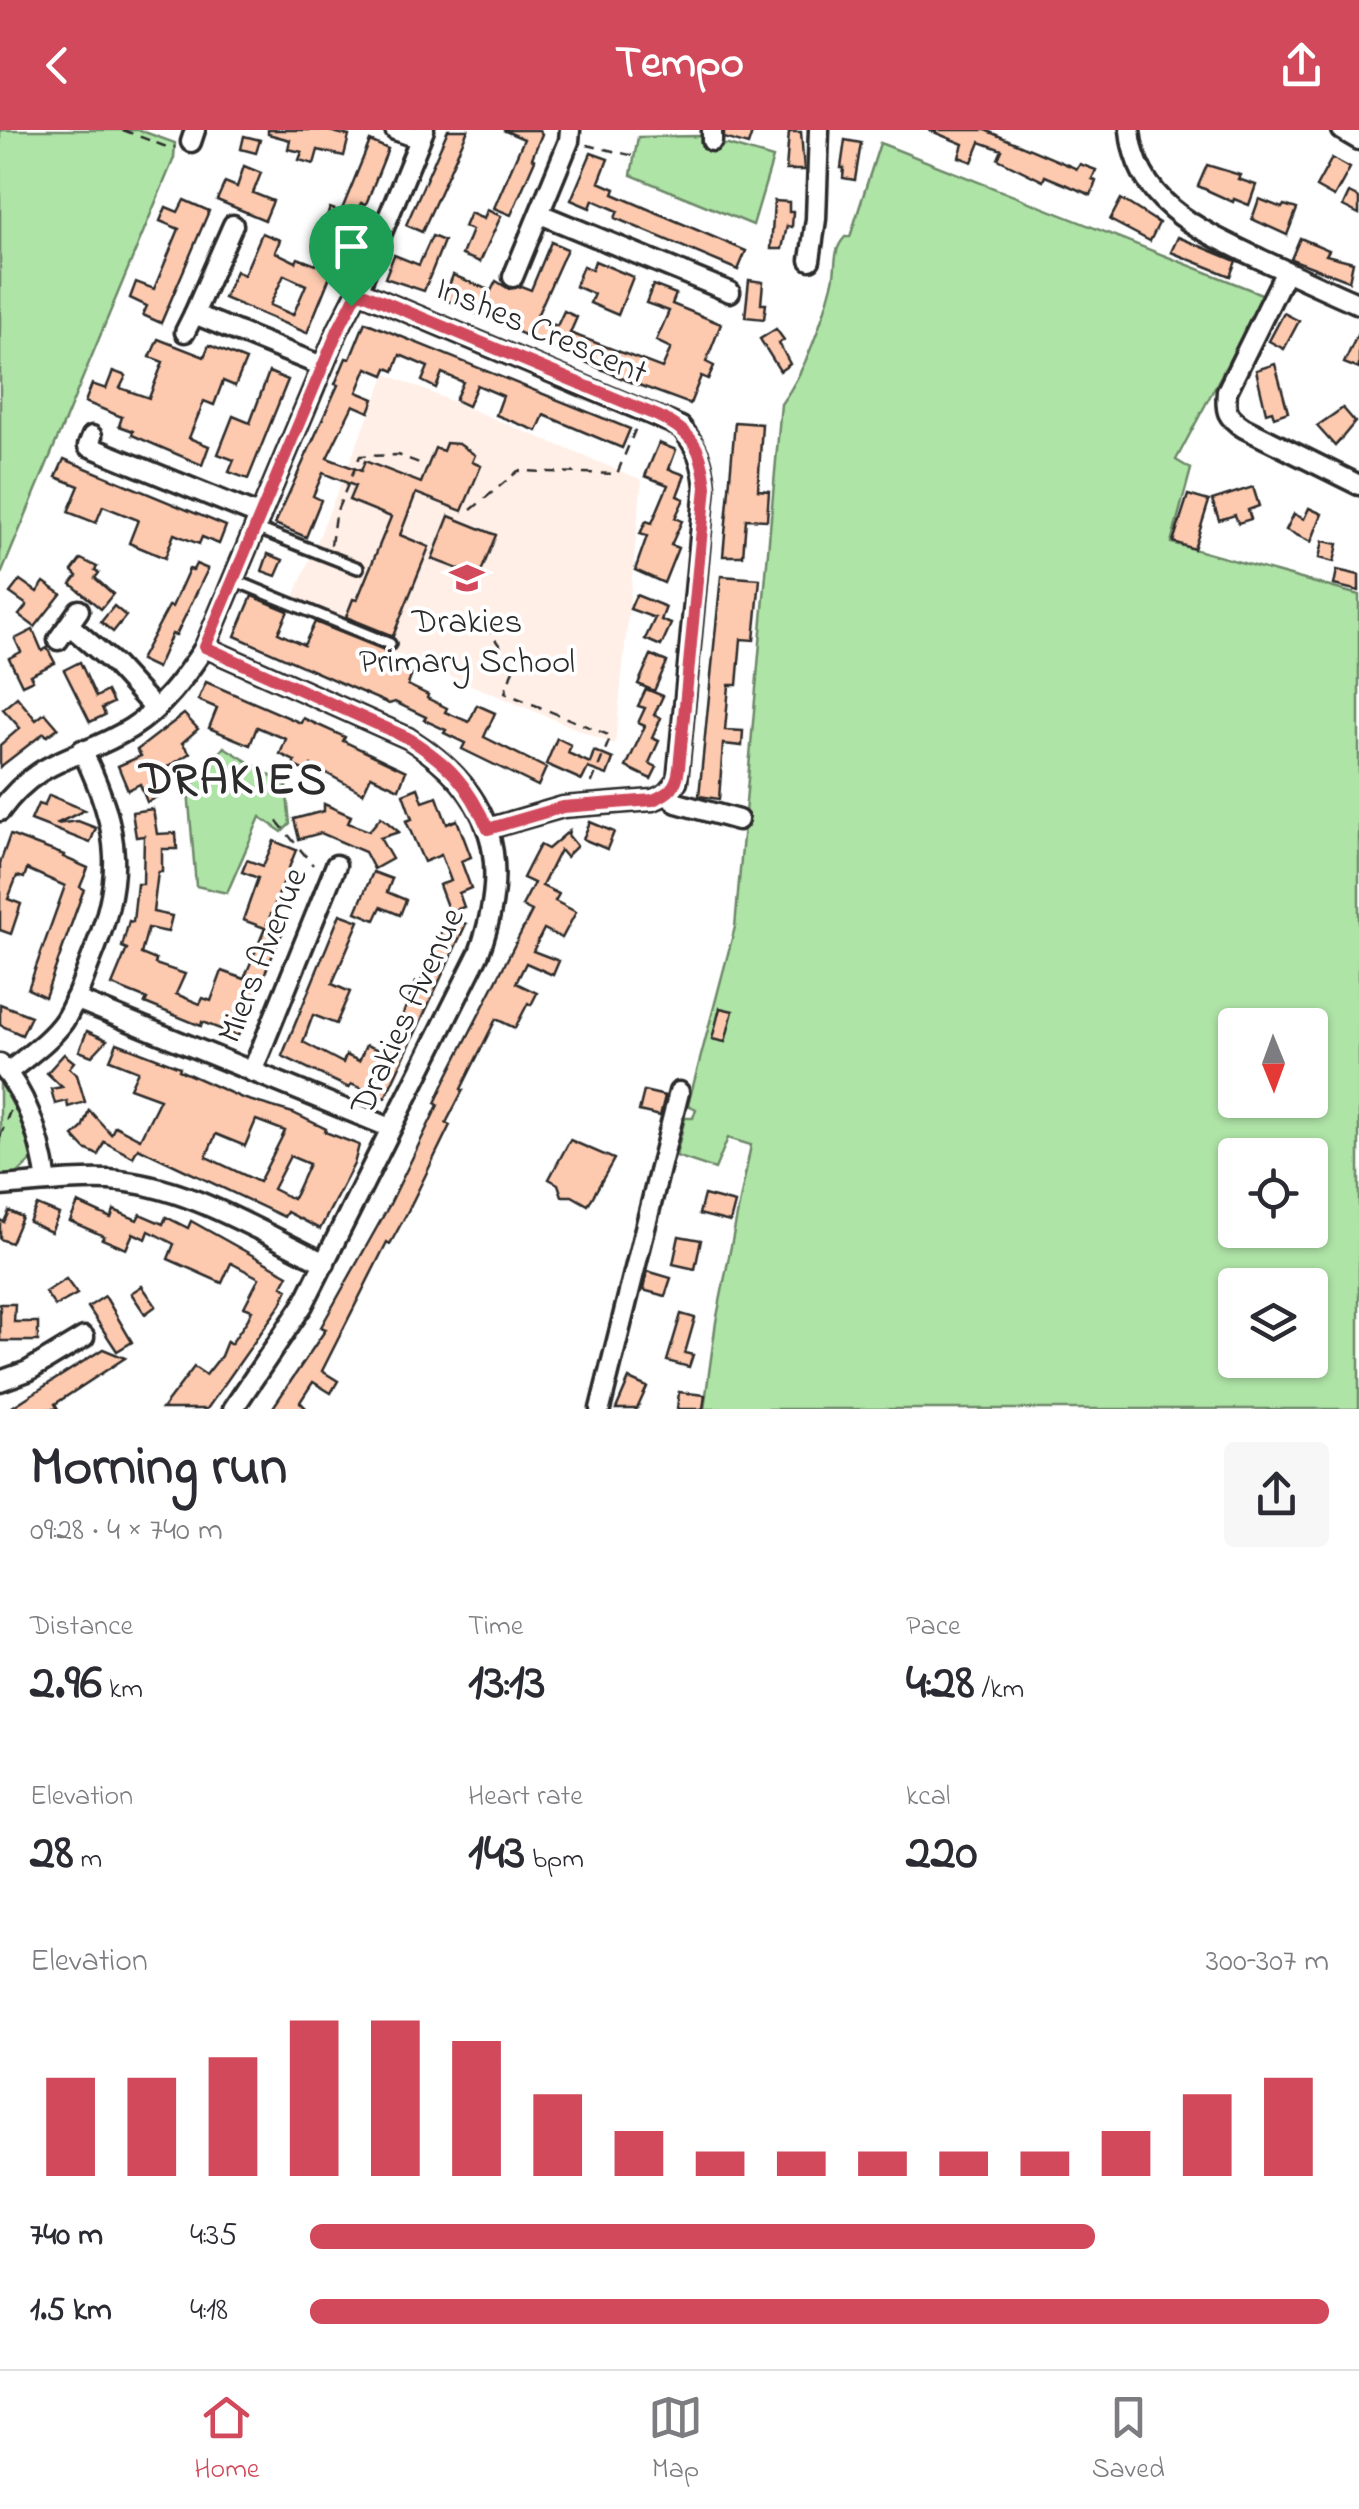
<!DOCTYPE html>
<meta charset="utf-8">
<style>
:root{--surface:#fff;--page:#f7f7f7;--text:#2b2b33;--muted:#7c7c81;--line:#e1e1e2;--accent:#d1495b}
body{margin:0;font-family:"Indie Flower",sans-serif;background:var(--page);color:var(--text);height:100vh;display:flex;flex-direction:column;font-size:38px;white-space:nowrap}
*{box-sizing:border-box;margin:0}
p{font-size:32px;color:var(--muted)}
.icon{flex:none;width:55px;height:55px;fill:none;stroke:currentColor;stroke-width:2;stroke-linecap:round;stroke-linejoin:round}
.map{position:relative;height:1279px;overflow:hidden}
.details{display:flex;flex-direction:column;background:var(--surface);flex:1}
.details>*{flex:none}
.needle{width:65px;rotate:179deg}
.tools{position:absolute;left:1218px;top:878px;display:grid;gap:20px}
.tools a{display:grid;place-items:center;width:110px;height:110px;border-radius:10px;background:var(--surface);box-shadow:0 2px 8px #0004;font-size:50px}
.pin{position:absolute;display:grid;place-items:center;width:85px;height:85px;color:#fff;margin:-102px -42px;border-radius:50% 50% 50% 0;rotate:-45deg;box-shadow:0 0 10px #0007}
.pin .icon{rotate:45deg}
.round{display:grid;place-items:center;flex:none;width:105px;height:105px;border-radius:10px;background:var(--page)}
.head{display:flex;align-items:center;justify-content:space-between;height:170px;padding:0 30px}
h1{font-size:55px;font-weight:800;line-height:75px}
.figures{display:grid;grid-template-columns:repeat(3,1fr);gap:15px;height:170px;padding:10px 30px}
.figures div{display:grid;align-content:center}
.figures b{font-size:50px;font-weight:800}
.figures small{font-size:28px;font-weight:400}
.figures p{font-size:28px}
.chart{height:280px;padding:20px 30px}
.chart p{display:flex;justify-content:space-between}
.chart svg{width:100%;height:180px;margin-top:10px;stroke:var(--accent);stroke-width:6}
ul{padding:0 30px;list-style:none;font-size:32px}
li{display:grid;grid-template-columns:160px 120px 1fr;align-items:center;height:75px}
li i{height:25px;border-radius:12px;background:var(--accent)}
header{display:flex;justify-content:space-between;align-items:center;height:130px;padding:0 30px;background:var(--accent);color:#fff;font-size:45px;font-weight:800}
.tab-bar{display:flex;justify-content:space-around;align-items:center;height:140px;border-top:2px solid var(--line);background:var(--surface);font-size:28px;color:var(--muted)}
.tab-bar a{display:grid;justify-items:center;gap:5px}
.tab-bar .on{color:var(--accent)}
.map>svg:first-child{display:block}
.built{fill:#ffefe7}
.green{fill:#afe4a7;stroke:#6d8869;stroke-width:2.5;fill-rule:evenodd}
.building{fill:#fecaaf;stroke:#2b2b2b;stroke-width:2.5;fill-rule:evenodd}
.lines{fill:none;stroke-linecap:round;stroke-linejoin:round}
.lane-casing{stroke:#2b2b2b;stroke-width:16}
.street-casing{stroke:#2b2b2b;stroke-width:25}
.path{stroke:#2b2b2b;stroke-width:2.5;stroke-dasharray:10 8;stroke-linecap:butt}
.lane{stroke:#fff;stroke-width:9}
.street{stroke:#fff;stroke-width:18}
.route-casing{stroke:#fff;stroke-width:20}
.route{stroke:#d1495b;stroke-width:12}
.labels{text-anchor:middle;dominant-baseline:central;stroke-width:8;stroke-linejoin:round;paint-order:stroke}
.street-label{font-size:35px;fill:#2b2b2b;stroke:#fff}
.poi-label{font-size:35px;fill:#2b2b2b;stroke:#fff}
.district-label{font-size:45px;font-weight:bold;letter-spacing:2.5px;fill:#2b2b2b;stroke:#fff}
</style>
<header><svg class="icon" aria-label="back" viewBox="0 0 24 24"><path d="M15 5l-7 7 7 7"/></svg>Tempo<svg class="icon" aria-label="share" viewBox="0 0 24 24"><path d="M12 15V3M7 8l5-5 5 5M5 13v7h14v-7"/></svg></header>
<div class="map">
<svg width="1359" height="1279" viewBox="0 0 1359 1279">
<rect width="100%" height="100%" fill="#fff"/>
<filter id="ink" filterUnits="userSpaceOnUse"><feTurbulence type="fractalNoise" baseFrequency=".01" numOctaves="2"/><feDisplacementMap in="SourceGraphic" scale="20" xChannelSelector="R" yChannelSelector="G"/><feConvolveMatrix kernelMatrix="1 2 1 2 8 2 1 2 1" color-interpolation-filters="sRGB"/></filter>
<g filter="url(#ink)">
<polygon class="built" points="386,244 642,350 615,615 289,479"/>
<g class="green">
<polygon points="0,0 139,0 175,13 174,28 0,447"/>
<polygon points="700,6 701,14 728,15 773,28 753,95 631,45 638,7"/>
<path d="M 880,13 L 1264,165 L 1176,330 L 1191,339 L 1171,413 L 1359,465 L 1359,1279 L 704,1279 L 716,1192 L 751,1015 L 728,1008 L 715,1039 L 676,1026 L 685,988 L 693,988 L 696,979 L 688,975 L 735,797 L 781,274 C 805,242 823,190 833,151 C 837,134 832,121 845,107 L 850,107 ZM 1235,895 L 1310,895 L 1310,970 L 1235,970 ZM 1235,1025 L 1310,1025 L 1310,1100 L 1235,1100 ZM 1235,1155 L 1310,1155 L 1310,1230 L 1235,1230 Z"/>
<polygon points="224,617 286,655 290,694 282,702 260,687 227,763 196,756 188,660"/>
<polygon points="0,952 21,990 33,1029 16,1045 0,1046"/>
</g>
<g class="building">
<polygon points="268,0 325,0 349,6 344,26 318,20 314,34 299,30 302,22 288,19 290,10 268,4"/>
<polygon points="448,0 468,0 422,102 406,95"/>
<polygon points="503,0 539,0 542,4 532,28 535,30 511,85 494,78 524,9"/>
<polygon points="724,0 753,0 748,15 724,8"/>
<polygon points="929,0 985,0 1077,39 1080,34 1096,40 1092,49 1096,51 1091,65 1045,46 1043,51 998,29 1002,20 980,12 972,32 959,27 963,14"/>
<polygon points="789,2 801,2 804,40 786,40"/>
<polygon points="244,6 260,10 256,23 241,19"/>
<polygon points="845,10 861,13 855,50 843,48 844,38 841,38"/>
<path d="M 370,11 L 388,19 L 366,74 L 361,73 L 348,102 L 307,203 L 224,168 L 236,141 L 244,145 L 262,103 L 280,110 L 275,122 L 296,132 L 298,128 L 316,135 L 331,99 L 323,96 L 330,78 L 341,82 ZM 284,145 L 306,155 L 293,185 L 270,175 Z"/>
<polygon points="591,23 608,29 599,52 615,59 613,64 746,121 738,140 615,88 618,81 593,70 590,78 571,70"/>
<polygon points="1332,28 1350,38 1334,67 1316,57"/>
<polygon points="1207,35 1240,45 1238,49 1256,55 1249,75 1234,69 1233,72 1198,56"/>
<polygon points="244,36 261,43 253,63 273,71 265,90 217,70 225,52 237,57"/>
<polygon points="1349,63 1359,68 1359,84 1343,76"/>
<polygon points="1121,69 1159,93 1150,111 1110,90"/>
<polygon points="1259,69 1282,78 1284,75 1297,79 1287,105 1252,89"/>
<polygon points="184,70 209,81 161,193 143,185 147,176 130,168 136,152 154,159 179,99 160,91 166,77 178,82"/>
<polygon points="774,71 789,72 789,82 793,82 792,97 787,96 782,119 771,119"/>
<polygon points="487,80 501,86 480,132 462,125 472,100 464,97 470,83 484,89"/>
<polygon points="432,106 444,111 424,161 385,148 394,125 419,135"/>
<polygon points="1178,107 1236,131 1230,146 1171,122"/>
<polygon points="1300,108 1329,120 1326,125 1353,132 1349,151 1291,129"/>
<polygon points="551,112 567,119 536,188 557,196 564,181 577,187 570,203 662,238 671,218 656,211 669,181 646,173 653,155 676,164 672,174 721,194 706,232 714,236 708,249 701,246 690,274 628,251 444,169 453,145 491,161 496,151 509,159 521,156 531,160"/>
<polygon points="595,131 633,147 618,185 590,173 594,164 575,156 583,136 592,140"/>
<polygon points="749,150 763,152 761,174 766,174 764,189 745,187"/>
<polygon points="1284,183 1299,191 1284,219 1269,211"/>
<polygon points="365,192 630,299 622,318 544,285 537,301 496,285 503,266 477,255 468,276 455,270 463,252 442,243 436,258 422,251 428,237 400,225 394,241 387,238 384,245 367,238 357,262 374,269 369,282 353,275 327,328 361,341 365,331 421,353 435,318 443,321 446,313 459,314 475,325 472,332 481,336 462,381 416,363 400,405 429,417 393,506 346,487 353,469 357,470 391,387 349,370 355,356 323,343 313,366 321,370 306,407 275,394 338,255 335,254 346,228 350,229"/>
<polygon points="776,199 784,210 779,213 790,234 780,241 760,209"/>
<polygon points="1359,201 1359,239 1344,233"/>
<polygon points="158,209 204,227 209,215 246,230 235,256 223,251 214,275 204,271 189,308 209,316 202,335 132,305 133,301 119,296 122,287 85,272 92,254 106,259 113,241 126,246 120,258 149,268 163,232 150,227"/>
<polygon points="1275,234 1288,282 1274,287 1272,281 1266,283 1256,240"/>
<polygon points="269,242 288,250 248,349 229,342 234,330 218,324 233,286 250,293"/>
<polygon points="1343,278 1355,292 1335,316 1317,296"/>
<polygon points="735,292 762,294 758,360 769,361 767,390 746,389 743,426 723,426"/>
<polygon points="659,313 676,320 669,339 685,345 677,366 684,369 675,388 682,391 671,415 678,418 664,453 635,440 647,406 640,404 646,391 652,393 668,355 645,346"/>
<polygon points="64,329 226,396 219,414 202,407 199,414 174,404 165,428 129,413 138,390 103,376 96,393 68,382 79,356 56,347"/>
<polygon points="1253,357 1259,376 1248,380 1251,389 1238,393 1235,385 1219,390 1212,370"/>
<polygon points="1188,365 1209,371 1194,419 1173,412"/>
<polygon points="1309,378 1322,384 1311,412 1286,400 1294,384 1304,389"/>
<polygon points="449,386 496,405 479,447 432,429"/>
<polygon points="1323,411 1338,414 1334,432 1319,428"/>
<polygon points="268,424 283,430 276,446 262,441"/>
<polygon points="81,429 97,437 95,440 99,443 95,448 113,464 101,479 71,454 77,446 72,441"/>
<polygon points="196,434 208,439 176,505 172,504 157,538 140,530 169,476 172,477 189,439 193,440"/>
<polygon points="1337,440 1359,445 1359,461 1334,455"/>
<polygon points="721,446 760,449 754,510 741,509 737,555 729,555 728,567 725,600 743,601 742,616 723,614 719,669 699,666"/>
<polygon points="20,450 37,462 44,452 61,464 35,497 19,485 27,475 10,463"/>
<polygon points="636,465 666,477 661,490 671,494 661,516 645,509 655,488 630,479"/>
<polygon points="252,466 288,481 278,503 304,515 315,492 387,521 385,533 412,544 408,555 428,565 427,568 447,578 445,582 469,592 477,575 495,583 484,607 546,638 538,656 462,619 465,613 444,603 446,600 424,590 426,587 395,572 389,574 359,561 235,506"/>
<polygon points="114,476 126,486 113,502 101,492"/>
<polygon points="33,500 42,521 47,518 55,533 30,545 33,550 22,555 9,528 21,522 15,509"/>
<polygon points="651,525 667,532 654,561 638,554"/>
<polygon points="80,532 96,567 107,561 113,573 102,578 105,585 90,592 64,540"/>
<polygon points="206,552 301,593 303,588 316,594 345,607 343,611 406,641 399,659 371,646 363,663 311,635 307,642 293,635 295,631 280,624 286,609 257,597 250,615 209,598 217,578 198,570"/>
<polygon points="646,559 663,566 654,585 661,588 652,608 659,611 649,633 657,637 651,649 626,637 645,596 638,593 645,578 638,576"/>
<polygon points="17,567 36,590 45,583 58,598 47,606 44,603 0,637 0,615 20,598 3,579"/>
<polygon points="184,584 198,599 182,613 190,623 154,646 163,664 147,672 140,654 128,660 118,636 141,626 137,620"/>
<polygon points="557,608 571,615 568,623 590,633 594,621 613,629 607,645 588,638 582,650 546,634"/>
<polygon points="418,658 423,672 437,667 447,694 457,690 471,727 461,731 471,758 459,763 464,777 449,782 439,755 451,751 441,725 424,732 406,691 412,689 403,664"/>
<polygon points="49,665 85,680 56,694 78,691 96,698 90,713 31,690 38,674 44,676"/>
<polygon points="324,674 351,686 348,693 369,701 381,687 399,702 380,708 392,729 374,739 365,722 321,703 299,709 294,689 324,681"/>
<polygon points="153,679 157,704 176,703 177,719 162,719 162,742 158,742 153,782 172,786 168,802 148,798 141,824 156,830 155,834 185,844 176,864 200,874 203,868 211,871 222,841 244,849 265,798 243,790 258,748 242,742 247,730 263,736 274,711 296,720 267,794 283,801 238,906 202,892 201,896 145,873 147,869 112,855 127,819 122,817 129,791 133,792 137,754 143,754 144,706 136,707 132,682"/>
<polygon points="590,692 614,702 607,719 583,709"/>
<polygon points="569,701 568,705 577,716 566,727 560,720 542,756 559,764 555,771 576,782 562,808 544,799 533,821 559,831 553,845 526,833 516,853 537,863 531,875 528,873 515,898 496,889 461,959 463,960 446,993 450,995 407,1083 390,1114 387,1112 322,1241 338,1251 331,1263 313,1252 300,1272 307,1279 272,1279 326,1199 321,1197 390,1074 438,975 435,973 448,945 532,781 522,776 534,753 523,748 530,734 540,715 548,719"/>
<polygon points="10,705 64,725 63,727 88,738 80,757 84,759 45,867 28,859 65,756 27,739 24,748 17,746 8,769 21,774 11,804 0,800 0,733"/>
<polygon points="373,742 392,749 387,762 406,770 400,785 381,777 375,790 356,782"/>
<polygon points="340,784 359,791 332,854 350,862 336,894 313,885 303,912 343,933 346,925 359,931 366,915 387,923 416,852 420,854 448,786 466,794 385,968 351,954 349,958 282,926"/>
<polygon points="0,874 31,886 22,905 0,895"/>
<polygon points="720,878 733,881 725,912 712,909"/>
<polygon points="87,901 107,910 92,926 79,921"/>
<path d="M 117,913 L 180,937 L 179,940 L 242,968 L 293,983 L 326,999 L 325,1002 L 359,1015 L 354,1034 L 320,1099 L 287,1082 L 284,1087 L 138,1018 L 133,1027 L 104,1012 L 98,1025 L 85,1019 L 73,1006 L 82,998 L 89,980 L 111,1004 L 115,996 L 140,1009 L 160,969 L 130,958 L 138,941 L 110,930 ZM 256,990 L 285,1001 L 259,1052 L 206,1027 L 216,1004 L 245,1016 ZM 290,1026 L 309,1034 L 293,1069 L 273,1059 Z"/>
<polygon points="64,924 74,932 69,938 77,945 85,972 68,977 67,971 55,974 51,959 62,957 47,943"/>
<polygon points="644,961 665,966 660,986 639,981"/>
<polygon points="570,1010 614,1029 588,1075 572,1066 562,1066 558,1054 549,1049"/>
<polygon points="704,1065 735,1073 730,1092 699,1084"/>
<polygon points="78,1073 111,1088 114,1080 137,1090 140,1084 163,1094 166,1087 188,1098 191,1091 288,1145 282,1156 288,1159 281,1174 207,1279 162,1279 194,1237 206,1245 221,1226 227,1211 231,1214 248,1189 252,1180 244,1177 259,1148 231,1133 222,1153 168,1129 174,1114 149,1101 146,1109 133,1103 126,1119 102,1109 104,1106 70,1091"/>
<polygon points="37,1075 59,1084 51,1102 29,1092"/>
<polygon points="9,1081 22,1087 11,1113 0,1109 0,1090 4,1092"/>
<polygon points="679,1106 701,1110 695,1139 673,1134"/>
<polygon points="647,1141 671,1148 665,1166 643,1160"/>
<polygon points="66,1149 77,1164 55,1176 45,1162"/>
<polygon points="142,1156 156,1176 145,1184 131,1163"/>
<polygon points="105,1166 132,1212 117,1221 88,1177"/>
<polygon points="0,1174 15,1174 14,1192 38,1192 38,1211 0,1211"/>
<polygon points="681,1184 695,1188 685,1223 693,1225 689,1237 667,1231"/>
<polygon points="103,1219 125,1228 55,1274 58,1279 9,1279"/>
<polygon points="629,1249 647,1257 637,1279 616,1279"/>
<polygon points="679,1262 705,1265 703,1279 677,1279"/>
</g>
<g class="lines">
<g class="lane-casing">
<g id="lane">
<polyline points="253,397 358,438"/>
<polyline points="231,449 390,514"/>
</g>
</g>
<g class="street-casing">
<g id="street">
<polyline points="395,0 420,9"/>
<path d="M 1130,0 C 1136,73 1201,101 1260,129 C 1293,144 1326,160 1359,174"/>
<polyline points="1342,0 1359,10"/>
<polyline points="712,11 712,0"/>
<polyline points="191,12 195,0"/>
<polyline points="540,84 730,162"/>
<polyline points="233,95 194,184 322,236"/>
<polyline points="810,130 816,89 819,0"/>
<path d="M 1286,141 L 1227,261 C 1225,282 1227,287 1244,298 L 1359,355"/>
<polyline points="513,147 569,11 570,0"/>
<path d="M 358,161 L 681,297 C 697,317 703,332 705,357 L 677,652 L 667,664 L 653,670 L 563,677 L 487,699"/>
<polyline points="185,202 194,184"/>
<polyline points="92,306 88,316 258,385"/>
<polyline points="69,495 113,533 155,579"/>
<polyline points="58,510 79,480"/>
<path d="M 205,517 L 408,608 C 492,661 513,729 479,823 L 303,1175 L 233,1279"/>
<polyline points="667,664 677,673 738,690"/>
<path d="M 0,681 C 40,625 81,630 131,598 C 163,578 184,548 205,517 L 338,200 L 358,161 L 424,0"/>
<polyline points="75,869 391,998"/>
<path d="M 0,934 C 29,967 41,1010 47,1052"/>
<polyline points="252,942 336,735"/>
<path d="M 7,943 C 26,927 50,911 64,891 C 75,874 82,853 89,834 C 125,748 122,704 82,620"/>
<path d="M 0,1056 C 36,1054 72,1048 109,1050 C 187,1055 256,1100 325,1133"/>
<polyline points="0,1251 28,1241 84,1207"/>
<polyline points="600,1279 679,962"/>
</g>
</g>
<g class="path">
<polyline points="123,0 169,18 175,17"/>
<polyline points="587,15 639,27"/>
<polyline points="471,380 518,341 617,344 637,295"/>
<polyline points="331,415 335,385 360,326 398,325 422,334"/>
<polyline points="485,495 514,536 505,563 611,606 590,657"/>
<polyline points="277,691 313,735"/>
<polyline points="0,1007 10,981"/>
</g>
<use href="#lane" class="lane"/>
<use href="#street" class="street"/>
</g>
</g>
<g class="lines" filter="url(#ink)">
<g class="route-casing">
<path id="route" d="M 358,161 L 658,286 C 694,303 702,319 706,357 L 679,638 C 677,656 670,663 653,670 L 563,677 L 488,699 C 468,654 449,634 408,608 L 205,517 L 338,200 Z"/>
</g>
<use href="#route" class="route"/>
</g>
<defs>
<g id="school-bare" transform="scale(2.7)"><path d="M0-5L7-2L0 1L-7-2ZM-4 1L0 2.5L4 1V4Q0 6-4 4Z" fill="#d1495b" stroke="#fff" stroke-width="2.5" paint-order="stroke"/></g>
</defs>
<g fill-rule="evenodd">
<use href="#school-bare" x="467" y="448"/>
</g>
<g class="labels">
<g class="street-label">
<text transform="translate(541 202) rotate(23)">Inshes Crescent</text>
<text transform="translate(264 826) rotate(-68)">Miers Avenue</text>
<text transform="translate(409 882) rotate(-65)">Drakies Avenue</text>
</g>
<g class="poi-label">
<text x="467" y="493">Drakies<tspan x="467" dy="40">Primary School</tspan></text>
</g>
<g class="district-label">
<text x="234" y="652">DRAKIES</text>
</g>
</g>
</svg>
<div class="tools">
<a><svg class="needle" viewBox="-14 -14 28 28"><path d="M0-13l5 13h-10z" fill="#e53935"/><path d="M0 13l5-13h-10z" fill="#7c7c81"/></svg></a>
<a><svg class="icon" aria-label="locate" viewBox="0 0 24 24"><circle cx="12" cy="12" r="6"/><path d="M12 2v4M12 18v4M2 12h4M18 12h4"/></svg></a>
<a><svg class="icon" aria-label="layers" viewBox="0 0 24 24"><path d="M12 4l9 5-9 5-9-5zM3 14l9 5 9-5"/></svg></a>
</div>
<div class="pin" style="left:351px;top:176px;background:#1e9e55"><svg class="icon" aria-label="arrive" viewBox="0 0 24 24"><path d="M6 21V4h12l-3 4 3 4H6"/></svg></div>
</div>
<section class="details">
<div class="head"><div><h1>Morning run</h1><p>09:28 · 4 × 740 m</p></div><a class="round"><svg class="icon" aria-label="share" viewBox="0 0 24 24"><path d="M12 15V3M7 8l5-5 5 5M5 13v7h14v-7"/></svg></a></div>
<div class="figures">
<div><p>Distance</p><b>2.96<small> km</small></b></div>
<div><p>Time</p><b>13:13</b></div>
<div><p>Pace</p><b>4:28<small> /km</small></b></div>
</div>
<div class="figures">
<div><p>Elevation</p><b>28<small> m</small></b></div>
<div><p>Heart rate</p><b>143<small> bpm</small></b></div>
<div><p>kcal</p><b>220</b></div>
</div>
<div class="chart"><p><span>Elevation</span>300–307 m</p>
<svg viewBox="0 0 160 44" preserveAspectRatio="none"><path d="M5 44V20M15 44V20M25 44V15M35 44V6M45 44V6M55 44V11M65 44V24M75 44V33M85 44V38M95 44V38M105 44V38M115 44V38M125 44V38M135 44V33M145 44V24M155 44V20"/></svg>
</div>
<ul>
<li><b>740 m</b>4:35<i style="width:77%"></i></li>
<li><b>1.5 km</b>4:18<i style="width:100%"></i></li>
</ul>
</section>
<nav class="tab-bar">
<a class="on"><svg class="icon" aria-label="home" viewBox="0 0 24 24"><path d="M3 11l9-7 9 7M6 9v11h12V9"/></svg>Home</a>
<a><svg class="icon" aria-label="map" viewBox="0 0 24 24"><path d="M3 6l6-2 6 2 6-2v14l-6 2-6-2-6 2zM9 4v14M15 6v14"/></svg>Map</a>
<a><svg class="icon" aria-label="saved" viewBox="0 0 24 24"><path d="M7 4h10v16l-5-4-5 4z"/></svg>Saved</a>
</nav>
